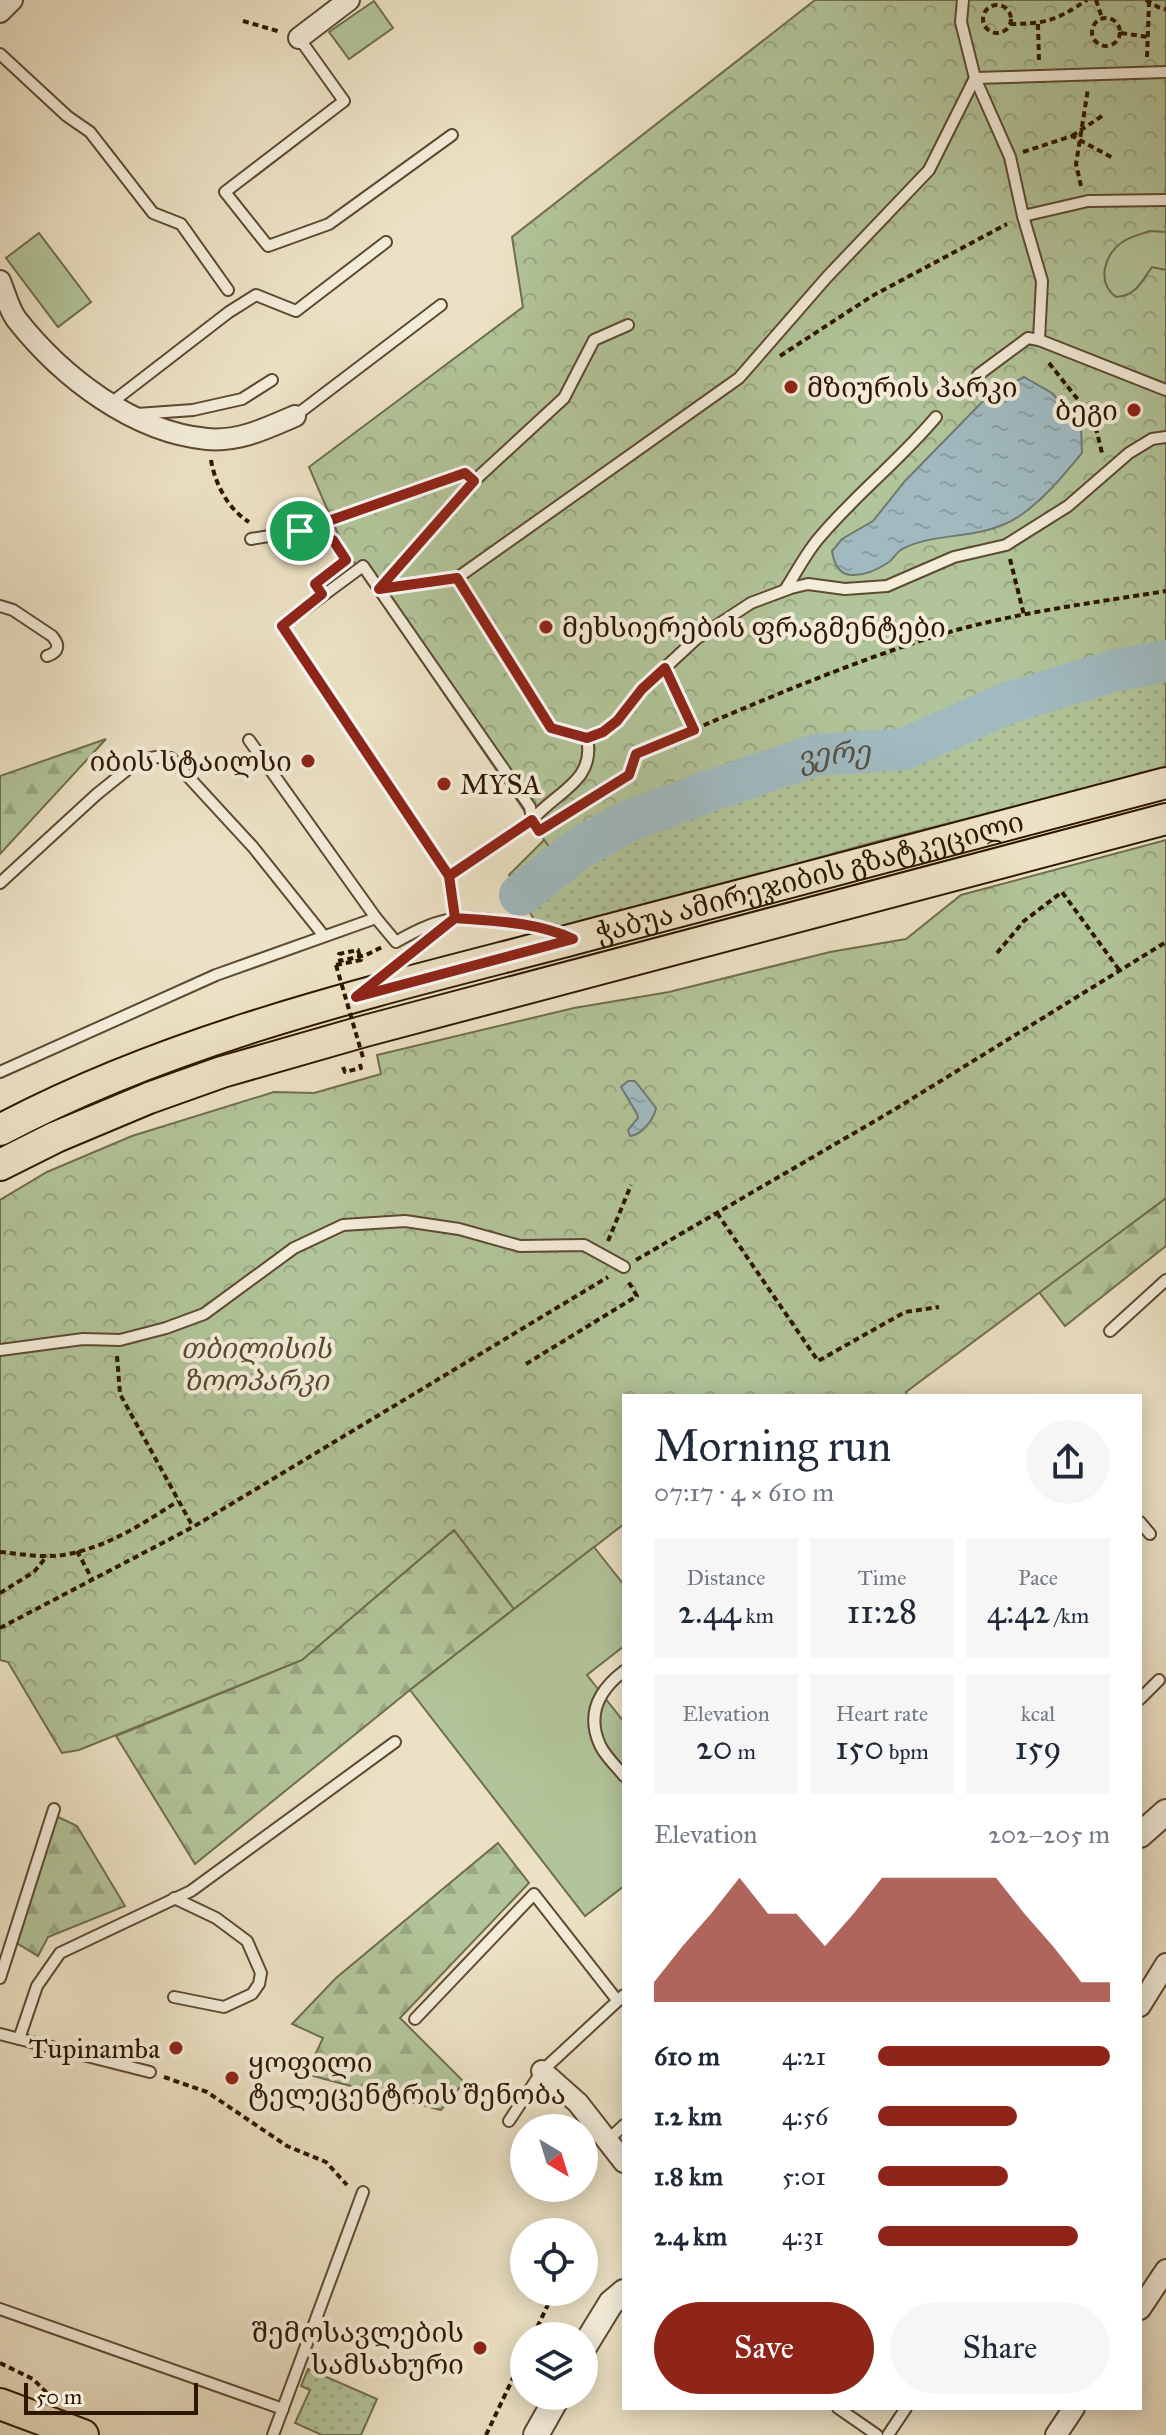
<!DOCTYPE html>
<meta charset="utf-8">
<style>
:root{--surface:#fff;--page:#f6f6f7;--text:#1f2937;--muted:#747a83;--accent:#8f2418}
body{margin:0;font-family:"IM FELL Great Primer","Noto Serif Georgian",serif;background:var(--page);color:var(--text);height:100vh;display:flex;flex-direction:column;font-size:30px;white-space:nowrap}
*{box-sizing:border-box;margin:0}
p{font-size:26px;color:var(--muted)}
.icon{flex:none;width:44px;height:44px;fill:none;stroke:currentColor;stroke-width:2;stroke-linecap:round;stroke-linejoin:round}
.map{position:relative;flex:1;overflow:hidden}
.details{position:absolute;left:622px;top:1394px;width:520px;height:1016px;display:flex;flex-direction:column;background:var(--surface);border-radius:0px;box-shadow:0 4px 20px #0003}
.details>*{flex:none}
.needle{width:52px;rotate:142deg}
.tools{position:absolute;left:510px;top:2114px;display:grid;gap:16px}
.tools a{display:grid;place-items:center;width:88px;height:88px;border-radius:50%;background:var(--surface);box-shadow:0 4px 20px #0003;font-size:40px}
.scale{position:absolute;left:24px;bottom:20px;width:174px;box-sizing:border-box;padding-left:8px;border:4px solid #2e1700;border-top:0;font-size:22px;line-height:28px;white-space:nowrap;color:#2e1700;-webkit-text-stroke:6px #f3ecd9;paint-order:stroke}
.pin{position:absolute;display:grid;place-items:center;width:68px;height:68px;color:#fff;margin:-34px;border:4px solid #fff;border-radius:50%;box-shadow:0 2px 8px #0007}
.round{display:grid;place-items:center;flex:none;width:84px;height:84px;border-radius:42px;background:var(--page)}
.headline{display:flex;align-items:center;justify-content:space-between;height:136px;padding:0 32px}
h1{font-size:44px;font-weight:600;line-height:60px}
.figures{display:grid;grid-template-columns:repeat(3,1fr);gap:12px;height:136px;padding:8px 32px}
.figures div{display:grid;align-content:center;border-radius:0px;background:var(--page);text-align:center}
.figures b{font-size:34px;font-weight:600}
.figures small{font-size:22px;font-weight:400}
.figures p{font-size:22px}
.chart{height:224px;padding:16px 32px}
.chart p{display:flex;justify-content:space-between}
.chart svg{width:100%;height:144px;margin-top:8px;fill:var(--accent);opacity:.7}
.primary-button{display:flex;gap:16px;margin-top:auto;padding:16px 32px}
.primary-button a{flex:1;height:92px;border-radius:48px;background:var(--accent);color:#fff;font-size:32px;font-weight:600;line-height:92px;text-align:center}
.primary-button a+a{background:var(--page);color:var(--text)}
ul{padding:0 32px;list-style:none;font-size:26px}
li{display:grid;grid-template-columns:128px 96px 1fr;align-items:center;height:60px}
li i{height:20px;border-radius:10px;background:var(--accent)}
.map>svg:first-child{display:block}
.grass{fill:url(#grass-dots);stroke:#706e4c;stroke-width:2}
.forest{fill:url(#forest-firs);stroke:#706e4c;stroke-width:2}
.park{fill:url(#park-crowns);stroke:#706e4c;stroke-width:2}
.garden{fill:#b2c499;stroke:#706e4c;stroke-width:2}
.water{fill:url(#water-ripples);stroke:#727973;stroke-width:2}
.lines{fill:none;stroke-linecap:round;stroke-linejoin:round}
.river{stroke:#a0bac0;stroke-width:42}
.service-casing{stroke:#5e4a31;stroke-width:14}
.minor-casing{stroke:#5e4a31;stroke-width:24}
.tertiary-casing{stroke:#5e4a31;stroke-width:28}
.primary-casing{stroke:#2e1700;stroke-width:34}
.path{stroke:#2e1700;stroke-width:4;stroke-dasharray:6 4;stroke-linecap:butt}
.service{stroke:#f3ecd9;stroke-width:10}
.minor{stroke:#f3ecd9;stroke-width:20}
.tertiary{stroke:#f3ecd9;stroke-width:24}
.primary{stroke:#ece1c4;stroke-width:30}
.path-bridge{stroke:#2e1700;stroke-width:4;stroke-dasharray:6 4;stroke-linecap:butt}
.route-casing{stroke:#fff;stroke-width:16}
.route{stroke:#8f2418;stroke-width:10}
.poi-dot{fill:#8f2418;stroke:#f3ecd9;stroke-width:3}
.labels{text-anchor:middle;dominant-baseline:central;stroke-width:8;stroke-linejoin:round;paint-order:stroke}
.poi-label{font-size:28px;fill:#2e1700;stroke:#f3ecd9;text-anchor:start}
.street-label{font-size:28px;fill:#2e1700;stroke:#f3ecd9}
.park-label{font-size:28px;font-style:italic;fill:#564b2e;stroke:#f3ecd9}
.water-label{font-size:30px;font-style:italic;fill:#565043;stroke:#f3ecd9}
</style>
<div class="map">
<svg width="1166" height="2435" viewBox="0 0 1166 2435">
<defs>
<pattern id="grass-dots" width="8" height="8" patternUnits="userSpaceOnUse" patternTransform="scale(2)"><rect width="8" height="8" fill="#b2c499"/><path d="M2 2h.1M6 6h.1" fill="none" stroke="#99a882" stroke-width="1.8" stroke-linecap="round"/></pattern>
<pattern id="forest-firs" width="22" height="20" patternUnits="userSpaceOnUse" patternTransform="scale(2)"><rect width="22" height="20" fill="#b2c499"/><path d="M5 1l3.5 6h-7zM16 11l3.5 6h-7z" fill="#99a882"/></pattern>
<pattern id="park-crowns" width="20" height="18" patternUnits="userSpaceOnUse" patternTransform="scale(2)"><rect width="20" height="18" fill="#b2c499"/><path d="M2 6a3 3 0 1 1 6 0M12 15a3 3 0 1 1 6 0" fill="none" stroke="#99a882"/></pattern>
<pattern id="water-ripples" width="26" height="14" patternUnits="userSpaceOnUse" patternTransform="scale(2)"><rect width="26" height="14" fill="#a0bac0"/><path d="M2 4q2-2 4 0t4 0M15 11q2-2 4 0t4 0" fill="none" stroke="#8a9fa3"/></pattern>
</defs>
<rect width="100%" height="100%" fill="#ece1c4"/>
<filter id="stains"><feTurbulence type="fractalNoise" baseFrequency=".0025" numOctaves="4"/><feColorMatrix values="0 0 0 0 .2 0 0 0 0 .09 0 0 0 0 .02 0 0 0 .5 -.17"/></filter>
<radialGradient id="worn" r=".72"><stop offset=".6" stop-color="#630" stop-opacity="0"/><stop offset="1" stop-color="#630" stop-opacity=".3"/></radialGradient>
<g class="grass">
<polygon points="1166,661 1166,768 875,842 542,934 509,875 545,839 561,863 577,850 624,823 815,755 905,749 1005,704 1113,671"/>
<polygon points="308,2369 377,2399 361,2435 322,2435 295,2423 310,2390 301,2386"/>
</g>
<g class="forest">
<polygon points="106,739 0,854 0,776"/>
<polygon points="1166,1198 1166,1246 1065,1326 1039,1292"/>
<polygon points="454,1530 514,1609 410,1690 195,1864 116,1736 302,1660"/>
<polygon points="56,1816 77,1826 125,1906 48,1937 38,1956 15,1942"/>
<polygon points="498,1843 529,1883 400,2018 464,2082 441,2110 306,2074 323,2038 292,2024 336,1978"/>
</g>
<g class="park">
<polygon points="815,0 1166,0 1166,661 1113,671 1005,704 905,749 815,755 624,823 577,850 560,863 343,546 309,467 523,307 512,237"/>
<polygon points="1166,840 1166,1198 906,1392 908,1396 624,1396 624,1524 514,1609 454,1530 302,1660 79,1750 62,1753 8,1662 0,1660 0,1200 47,1172 132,1136 274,1092 314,1093 381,1074 377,1055 574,1008 669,992 830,952 906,939 961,895"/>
</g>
<g class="garden">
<polygon points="374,1 393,28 349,59 329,32"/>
<path d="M 1150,231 L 1166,232 L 1166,270 L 1152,267 C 1141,282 1136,296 1116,297 C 1096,282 1104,254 1124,241 C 1132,236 1142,234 1150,231 Z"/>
<polygon points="39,233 91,302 58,327 6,258"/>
<polygon points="594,1547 624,1585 624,1646 587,1675 624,1722 624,1886 585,1916 410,1690"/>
</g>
<g class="water">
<path d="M 1024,377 L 1052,393 L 1081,426 L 1082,453 C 1063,476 1045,498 1021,515 C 981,542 940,530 902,549 C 897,552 894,558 889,562 C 880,568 866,575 854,575 C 839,576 834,564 832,551 L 842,539 L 873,521 L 905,481 L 986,398 Z"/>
<path d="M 628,1081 L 635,1081 L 656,1108 C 654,1119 642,1135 630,1136 L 628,1130 L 638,1118 L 637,1114 L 621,1087 Z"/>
</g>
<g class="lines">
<path class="river" id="s1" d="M 520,895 L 577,850 L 624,823 L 707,792 L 815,755 L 905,749 L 1005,704 L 1113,671 L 1166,661"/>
<g class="service-casing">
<g id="service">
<polyline points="963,0 961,22 975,78 1010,157 1023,216 1042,281 1039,340"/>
<polyline points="299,38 344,101 225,192 268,246 329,224 452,135"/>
<polyline points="0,54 67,116 90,132 153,213 181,224 228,290"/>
<polyline points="975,78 929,170 827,277 739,378 457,578 551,728 587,738 603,732 617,721 642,689 696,639 751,603 791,588 808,584 845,589 887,586 954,557 1006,545 1068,506 1129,453 1152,439 1166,437"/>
<polyline points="975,78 1166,72"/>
<polyline points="1023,216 1088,201 1166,200"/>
<polyline points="978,375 1028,338 1039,340 1166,390"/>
<polyline points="111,403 229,312 256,295 296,311 386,242"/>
<polyline points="137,414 193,410 242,399 272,380"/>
<polyline points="295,416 441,305"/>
<polyline points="251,539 300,531 465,473 474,481"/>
<polygon points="363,566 530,807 532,820 449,876 282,626"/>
<polyline points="379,589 474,481 564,398 594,340 628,325"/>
<path d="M 785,590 C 796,573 806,553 819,538 C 855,495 900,460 936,417"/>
<path d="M 0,606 L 13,610 L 52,636 C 60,645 59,652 47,656"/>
<path d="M 249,740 L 376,918 L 396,942 C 413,932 435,921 454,919 C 477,916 539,925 561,933"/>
<path d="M 539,831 L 532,820 C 557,791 596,781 587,738"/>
<polyline points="449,876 455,918"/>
<polyline points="0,883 97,794 138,761 155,757 171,758 253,847 324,936"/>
<polyline points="378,979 447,925"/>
<polyline points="0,1072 216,975 376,918"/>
<polyline points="1110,1331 1166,1280"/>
<polyline points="0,1350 83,1339 120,1340 166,1328 204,1314 294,1248 343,1225 405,1221 459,1229 520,1246 584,1245 624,1267"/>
<polyline points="1140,1522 1150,1534"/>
<path d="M 624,1671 C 599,1690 586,1714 600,1745 C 605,1756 617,1767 624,1776"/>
<polyline points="1140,1699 1159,1680"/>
<polyline points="0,1978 54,1809"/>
<polyline points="174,1997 224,2007 252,1994 259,1984 261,1973 247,1941 216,1918 174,1898"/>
<polyline points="415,2019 534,1894 617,2000"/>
<polyline points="0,2034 150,2072"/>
<polyline points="19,2039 37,1986 60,1953 191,1891 395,1742"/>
<polyline points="509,2121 542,2071 624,1995"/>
<polyline points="608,2140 624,2125"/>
<polyline points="0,2309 283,2409"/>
<polyline points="838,2408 877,2435"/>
<polyline points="273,2435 363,2192"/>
<polyline points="888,2435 906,2408"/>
</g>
</g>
<g class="minor-casing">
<g id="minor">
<polyline points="0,12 12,0"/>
<polyline points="299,38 349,0"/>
<path d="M 0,281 C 5,293 9,310 17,320 C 62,377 133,432 207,439 C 239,442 267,428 295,416"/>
<polyline points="1140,2006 1166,1964"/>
<polyline points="542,2071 578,2103 624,2162"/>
<polyline points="1140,2309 1166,2270"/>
<polyline points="1056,2435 1074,2408"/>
</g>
</g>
<g class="tertiary-casing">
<g id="tertiary">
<polyline points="1140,1835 1166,1812"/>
<polyline points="584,2347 611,2303 624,2292"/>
<polyline points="536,2435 558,2396"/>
</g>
</g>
<g class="primary-casing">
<g id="primary">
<path id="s2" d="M 0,1130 C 179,1035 380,990 574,939 C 771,887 968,834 1166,783"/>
<polyline points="0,1165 56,1137 149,1098 222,1072 365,1031 1166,819"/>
<polyline points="0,2404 83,2435"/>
</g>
</g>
<g class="path">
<polyline points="1096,0 1102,18"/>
<polyline points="1146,0 1158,7 1166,9"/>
<circle cx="997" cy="19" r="14"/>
<circle cx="1106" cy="32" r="14"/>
<polyline points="243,21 281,32"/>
<path d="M 1010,24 C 1046,24 1057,20 1087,0"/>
<polyline points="1038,24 1039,62"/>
<polyline points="1121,33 1148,37"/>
<polyline points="1147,57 1149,3"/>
<polyline points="1072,136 1105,114"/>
<polyline points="1023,152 1072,136 1113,158"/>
<polyline points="1081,186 1076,164 1088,89"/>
<polyline points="780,356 872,296 1007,224"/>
<polyline points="1049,363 1094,420 1102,453"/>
<path d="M 211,460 C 215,484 228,509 249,522"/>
<polyline points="329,539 333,540 346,560"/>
<polyline points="1010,559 1024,615"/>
<polyline points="404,585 442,580"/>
<polyline points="671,681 694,730"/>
<path d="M 566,814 L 629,775 L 636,754 C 731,714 827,671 926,639 C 1004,614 1086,604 1166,591"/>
<polyline points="997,953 1024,921 1062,892 1120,971"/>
<polyline points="336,965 361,960 358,950 339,954 340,961 366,955 382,947"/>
<polyline points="343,1067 345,1072 361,1068 359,1061"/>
<polyline points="717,1213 818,1361 905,1312 939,1307"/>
<polyline points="608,1241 631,1185"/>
<polyline points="636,1260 892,1111 1166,942"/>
<polyline points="117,1356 120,1394 193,1527"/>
<polyline points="526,1364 637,1296 628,1281"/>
<polyline points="77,1551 92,1579"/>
<path d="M 0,1552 C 21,1554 43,1558 63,1555 C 106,1548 143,1524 178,1501"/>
<polyline points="0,1593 34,1572 47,1556"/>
<polyline points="0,1628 193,1527 608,1277"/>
<polyline points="164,2077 207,2092 287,2146 326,2162 347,2185"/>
<polyline points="584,2286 586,2287"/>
<polyline points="533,2336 554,2292"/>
<polyline points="0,2363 33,2379 47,2393"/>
<polyline points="486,2435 524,2355"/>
</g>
<use href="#service" class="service"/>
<use href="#minor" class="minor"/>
<use href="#tertiary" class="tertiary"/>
<use href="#primary" class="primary"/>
<polyline class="path-bridge" points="336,965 364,1061"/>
</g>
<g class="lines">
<g class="route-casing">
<path id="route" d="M 300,531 L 333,540 L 346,560 L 315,584 L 322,594 L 282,626 L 449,876 L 455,918 L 356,997 L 573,939 C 537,922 495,921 455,918 L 449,876 L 532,820 L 539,831 L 629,775 L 636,754 L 694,730 L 665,668 L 642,689 L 617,721 L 603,732 L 587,738 L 551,728 L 457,578 L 379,589 L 474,481 L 465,473 L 300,531"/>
</g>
<use href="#route" class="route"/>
</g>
<g class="poi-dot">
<circle cx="791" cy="387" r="8"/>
<circle cx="1134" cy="410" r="8"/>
<circle cx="546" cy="627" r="8"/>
<circle cx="308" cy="761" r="8"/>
<circle cx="444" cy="784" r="8"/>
<circle cx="176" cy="2048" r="8"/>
<circle cx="232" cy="2078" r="8"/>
<circle cx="480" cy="2348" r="8"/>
</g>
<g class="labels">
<g class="poi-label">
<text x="807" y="387">მზიურის პარკი</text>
<text x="1118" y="410" text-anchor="end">ბეგი</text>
<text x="562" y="627">მეხსიერების ფრაგმენტები</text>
<text x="292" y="761" text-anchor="end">იბის სტაილსი</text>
<text x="460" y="784">MYSA</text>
<text x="160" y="2048" text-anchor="end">Tupinamba</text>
<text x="248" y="2062">ყოფილი<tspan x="248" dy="32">ტელეცენტრის შენობა</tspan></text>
<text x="464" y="2332" text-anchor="end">შემოსავლების<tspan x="464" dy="32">სამსახური</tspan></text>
</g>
<g class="street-label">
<text stroke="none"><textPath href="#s2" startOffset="850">ჭაბუა ამირეჯიბის გზატკეცილი</textPath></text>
</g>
<g class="park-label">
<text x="256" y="1348">თბილისის<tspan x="256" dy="32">ზოოპარკი</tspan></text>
</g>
<g class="water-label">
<text stroke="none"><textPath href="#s1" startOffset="348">ვერე</textPath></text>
</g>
</g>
<rect width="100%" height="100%" filter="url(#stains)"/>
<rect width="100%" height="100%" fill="url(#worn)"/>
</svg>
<div class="tools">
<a><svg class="needle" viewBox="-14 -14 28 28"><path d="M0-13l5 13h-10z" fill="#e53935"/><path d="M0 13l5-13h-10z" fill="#747a83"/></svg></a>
<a><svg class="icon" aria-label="locate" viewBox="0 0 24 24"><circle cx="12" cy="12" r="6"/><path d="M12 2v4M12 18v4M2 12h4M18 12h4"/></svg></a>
<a><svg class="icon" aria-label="layers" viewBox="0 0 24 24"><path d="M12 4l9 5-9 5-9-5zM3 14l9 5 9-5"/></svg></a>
</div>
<div class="scale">50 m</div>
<div class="pin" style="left:300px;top:531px;background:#1e9e55"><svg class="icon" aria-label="arrive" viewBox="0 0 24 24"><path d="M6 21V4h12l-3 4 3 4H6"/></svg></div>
<section class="details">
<div class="headline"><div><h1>Morning run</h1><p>07:17 · 4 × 610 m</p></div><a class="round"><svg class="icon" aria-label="share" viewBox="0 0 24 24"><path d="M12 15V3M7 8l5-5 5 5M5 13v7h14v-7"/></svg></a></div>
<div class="figures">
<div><p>Distance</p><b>2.44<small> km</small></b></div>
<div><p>Time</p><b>11:28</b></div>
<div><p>Pace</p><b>4:42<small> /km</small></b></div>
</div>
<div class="figures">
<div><p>Elevation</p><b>20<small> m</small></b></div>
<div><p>Heart rate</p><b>150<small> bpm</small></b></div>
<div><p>kcal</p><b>159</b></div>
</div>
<div class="chart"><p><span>Elevation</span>202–205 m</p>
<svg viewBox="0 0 160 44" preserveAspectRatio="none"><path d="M0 44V38L10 27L20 17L30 6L40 17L50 17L60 27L70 17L80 6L90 6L100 6L110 6L120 6L130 17L140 27L150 38L160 38V44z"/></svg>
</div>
<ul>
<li><b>610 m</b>4:21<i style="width:100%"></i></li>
<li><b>1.2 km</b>4:56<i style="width:60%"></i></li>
<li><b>1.8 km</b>5:01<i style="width:56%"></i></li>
<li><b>2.4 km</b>4:31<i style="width:86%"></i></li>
</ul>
<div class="primary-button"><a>Save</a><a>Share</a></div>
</section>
</div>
